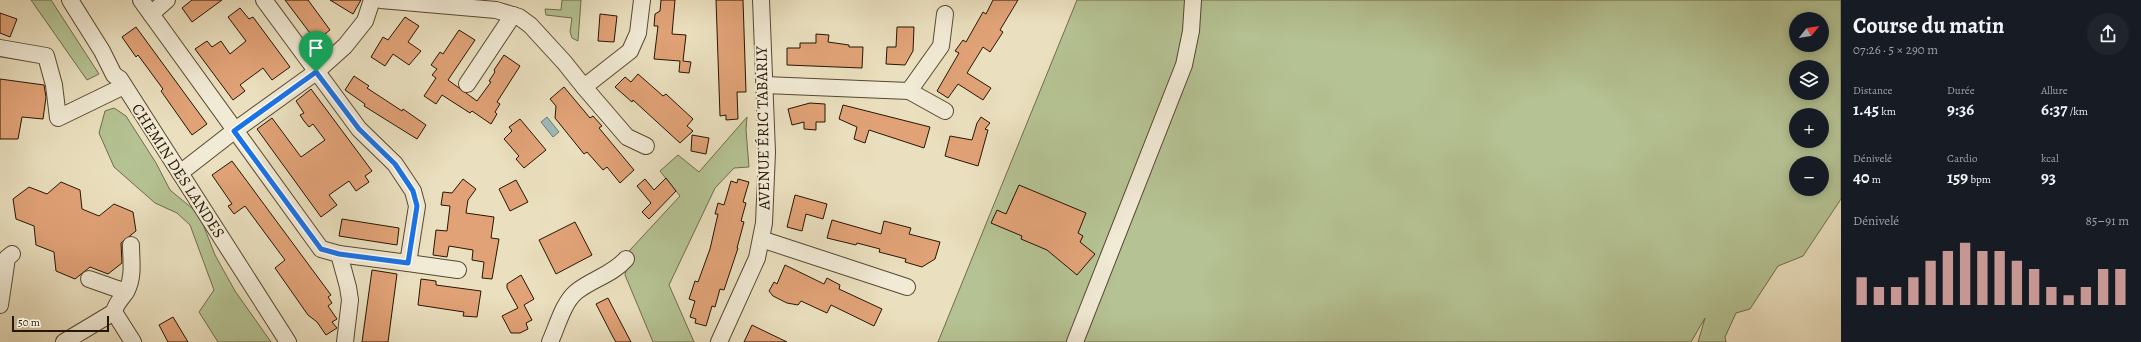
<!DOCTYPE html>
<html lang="fr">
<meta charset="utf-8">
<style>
:root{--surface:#171b24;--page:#20242c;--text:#f1f3f6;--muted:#9ea1a6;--accent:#c59692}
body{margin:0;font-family:Alegreya,serif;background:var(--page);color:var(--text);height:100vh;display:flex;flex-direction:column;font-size:15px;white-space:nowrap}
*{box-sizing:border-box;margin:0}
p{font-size:13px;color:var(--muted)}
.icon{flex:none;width:22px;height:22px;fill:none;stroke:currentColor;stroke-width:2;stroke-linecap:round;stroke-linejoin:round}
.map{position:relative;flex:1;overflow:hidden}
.sheet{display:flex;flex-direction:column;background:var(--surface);width:300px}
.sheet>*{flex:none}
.needle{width:26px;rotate:60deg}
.controls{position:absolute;left:1789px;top:12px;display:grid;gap:8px}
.controls a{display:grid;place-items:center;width:40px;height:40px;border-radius:50%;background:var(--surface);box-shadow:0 2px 10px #0003;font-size:20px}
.scale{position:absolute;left:12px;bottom:10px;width:97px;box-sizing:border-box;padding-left:4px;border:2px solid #261601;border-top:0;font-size:11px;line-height:14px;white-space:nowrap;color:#261601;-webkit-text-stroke:3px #f1ead5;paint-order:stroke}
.pin{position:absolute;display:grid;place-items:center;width:34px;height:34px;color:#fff;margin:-41px -17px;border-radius:50% 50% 50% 0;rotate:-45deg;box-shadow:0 0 4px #0007}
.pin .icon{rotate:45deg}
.round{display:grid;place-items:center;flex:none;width:42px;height:42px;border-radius:21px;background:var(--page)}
.summary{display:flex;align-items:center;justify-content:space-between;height:68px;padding:0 12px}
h1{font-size:22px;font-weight:700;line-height:30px}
.stats{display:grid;grid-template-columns:repeat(3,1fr);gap:6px;height:68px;padding:4px 12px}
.stats div{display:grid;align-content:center}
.stats b{font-size:17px;font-weight:700}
.stats small{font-size:11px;font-weight:400}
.stats p{font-size:11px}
.chart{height:112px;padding:8px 12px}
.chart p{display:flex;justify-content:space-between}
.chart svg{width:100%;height:72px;margin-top:4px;stroke:var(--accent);stroke-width:6}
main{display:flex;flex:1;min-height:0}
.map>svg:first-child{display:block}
.green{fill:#b5c293;stroke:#6e6c4a;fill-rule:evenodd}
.water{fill:#9bbabb;stroke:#6c7871}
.building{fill:#e1a277;stroke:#261601}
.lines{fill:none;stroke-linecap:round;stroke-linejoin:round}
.minor-casing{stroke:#574830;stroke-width:18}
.minor{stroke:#f1ead5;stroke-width:16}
.route-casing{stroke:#fff;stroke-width:8}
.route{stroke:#1a73e8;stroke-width:5}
.labels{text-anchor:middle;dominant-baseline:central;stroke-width:4;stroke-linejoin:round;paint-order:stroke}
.street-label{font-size:16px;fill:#261601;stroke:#f1ead5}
</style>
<main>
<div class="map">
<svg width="1841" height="342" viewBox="0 0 1841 342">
<rect width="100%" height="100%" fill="#eadfbe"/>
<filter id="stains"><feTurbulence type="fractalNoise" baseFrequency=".005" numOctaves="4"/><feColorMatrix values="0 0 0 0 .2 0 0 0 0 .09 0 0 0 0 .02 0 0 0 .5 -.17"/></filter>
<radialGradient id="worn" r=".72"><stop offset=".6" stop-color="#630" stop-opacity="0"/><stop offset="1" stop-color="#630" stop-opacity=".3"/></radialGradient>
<g class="green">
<polygon points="31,0 51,0 99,74 87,80"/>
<polygon points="562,0 581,0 578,41 572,38 570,32 572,18 546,15 545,9 561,10"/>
<path d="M 1077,0 L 1841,0 L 1841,199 L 1803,256 L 1778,266 L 1750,309 L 1736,313 L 1725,337 L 1726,342 L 1698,342 L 1705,318 L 1691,342 L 938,342 ZM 1796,19 L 1822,19 L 1822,45 L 1796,45 ZM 1796,67 L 1822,67 L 1822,93 L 1796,93 ZM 1796,115 L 1822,115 L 1822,141 L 1796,141 ZM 1796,163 L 1822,163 L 1822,189 L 1796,189 Z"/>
<polygon points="114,108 126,116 156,163 170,190 199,214 215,255 235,291 271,342 218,342 199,312 214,290 190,225 177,213 155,203 114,167 99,133 105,111"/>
<polygon points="747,117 746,130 749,167 734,168 715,188 669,285 694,342 653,342 625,275 630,250 680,196 660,171 678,155 699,172"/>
</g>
<polygon class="water" points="547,117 559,132 553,137 541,122"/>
<g class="building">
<polygon points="192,0 222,0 192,22 182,8"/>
<polygon points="285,0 308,0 330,30 316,41"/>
<polygon points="330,0 361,0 353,14"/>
<polygon points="661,0 675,0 672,34 686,35 683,61 691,62 689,73 679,72 680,61 654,59 658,26 654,26 655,14 660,11"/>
<polygon points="716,0 743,0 746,92 737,92 738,119 726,120 726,115 720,116"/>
<polygon points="993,0 1018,0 1000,30 1003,32 990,52 983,47 967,73 991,88 983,100 958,84 948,98 937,91 959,53 955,51 963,40 966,42 983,12 986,14"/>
<polygon points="240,8 249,19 253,17 290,67 272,80 263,68 240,85 245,91 233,100 195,49 207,41 212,47 221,41 230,54 246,41 228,17"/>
<polygon points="0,13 17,19 10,37 0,33"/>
<polygon points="600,14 617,16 614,42 598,41"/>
<polygon points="405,17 419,26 408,42 421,51 409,65 393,54 385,66 371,57 383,37 388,40"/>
<polygon points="136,27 207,124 192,135 161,91 163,89 138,55 136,57 122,37"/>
<polygon points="897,27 914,27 913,51 905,65 886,64 887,47 896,47"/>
<polygon points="459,30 475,40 448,80 477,101 491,82 489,81 495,72 494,70 504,55 520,66 497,102 500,104 495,112 497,114 491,124 472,111 470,113 442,95 436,104 424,96 436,78 432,75 437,69 431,65 440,52 443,54"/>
<polygon points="816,34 829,35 828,42 849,45 849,47 863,47 862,68 787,65 787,48 800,48 800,43 816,43"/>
<polygon points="638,74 663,96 666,94 693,119 687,126 693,131 680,143 633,100 632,102 615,87 625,77 631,82"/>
<polygon points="354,76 369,86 367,88 402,111 403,109 426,125 417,139 364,106 365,104 345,90"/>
<polygon points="0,79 44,85 46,97 43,119 22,117 18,139 0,139"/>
<polygon points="564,87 590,118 593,116 602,126 599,128 634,170 620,183 607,167 603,170 587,152 584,154 555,118 556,106 550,99"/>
<polygon points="311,89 372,171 365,176 369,182 356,191 349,181 329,195 337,205 321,217 257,129 272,118 301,157 325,140 313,124 309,127 304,121 300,115 304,113 296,101"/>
<polygon points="810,103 825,104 825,122 816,122 816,130 804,129 804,122 792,125 788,109"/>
<polygon points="843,105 930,127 924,148 869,130 865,143 854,139 857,127 839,119"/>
<polygon points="981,117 990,123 985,129 988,130 978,166 945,156 950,136 972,140 977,123"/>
<polygon points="520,119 546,150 524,168 516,159 519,156 504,139 512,131 509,127"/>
<polygon points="692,135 709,138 706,154 691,151"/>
<polygon points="232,161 331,295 328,297 332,303 328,306 337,319 332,322 337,328 326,335 317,322 308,315 275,268 285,260 245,206 234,214 228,206 232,204 212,175"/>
<polygon points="666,178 676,191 649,219 642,212 651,203 637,186 645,179 654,190"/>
<polygon points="463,179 476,189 468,200 466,213 494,217 491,238 499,239 492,279 482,278 484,262 472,260 473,250 449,246 447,257 433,255 436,230 447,231 450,206 441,205 443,192 452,193"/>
<polygon points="738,179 749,182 743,202 746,203 741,221 744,222 737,248 738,248 724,290 720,289 715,307 712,306 706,326 695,323 696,319 690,317 695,301 689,299 695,281 698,282 710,249 718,214 715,214 718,203 724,205 731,181 737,183"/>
<polygon points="516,180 528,202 510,211 499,189"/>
<polygon points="61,182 80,190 82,209 99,216 114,204 133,212 136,231 121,243 122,263 108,274 90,267 75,279 56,271 54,252 36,245 34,226 16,219 13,199 29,187 47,194"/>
<polygon points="1019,185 1086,213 1078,233 1083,236 1080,242 1095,254 1077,275 1047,250 1021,239 1022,236 991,223 997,210 1006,214"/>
<polygon points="795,195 827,204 823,219 806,214 802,231 787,227"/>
<polygon points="342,219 399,228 397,245 339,236"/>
<polygon points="832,220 881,234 884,221 911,228 909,234 940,242 935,259 922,267 905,262 906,259 879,252 880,249 857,243 856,245 827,238"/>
<polygon points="575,222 592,255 556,274 539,240"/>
<polygon points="785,265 824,284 827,278 840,285 839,289 882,309 874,326 831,305 827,313 801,301 798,305 787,303 773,296 769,291 774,282 777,284"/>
<polygon points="372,270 397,274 388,342 362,342"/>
<polygon points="521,275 534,299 524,305 532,320 526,323 528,329 520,333 511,333 502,316 518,308 507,288 507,284"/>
<polygon points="421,279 436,281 436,285 481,291 477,317 463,316 464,312 418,305"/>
<polygon points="608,298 611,304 631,342 616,342 613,337 596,304"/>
<polygon points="173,317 188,342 168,342 159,325"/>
<polygon points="752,325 760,329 787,342 744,342"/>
</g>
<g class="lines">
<g class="minor-casing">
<g id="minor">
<polyline points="70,0 102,51 114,75 120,79 288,342"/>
<polyline points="141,0 151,14"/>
<polyline points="167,0 151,14 321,249 339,254 408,263 417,206 413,191 395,164 359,129 264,0"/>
<polyline points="381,0 496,10 519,17 530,25 564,62 584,87 630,51 638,33 642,0"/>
<polyline points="0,48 46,56 54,85 58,118 124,86"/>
<polyline points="467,84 513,15"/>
<polyline points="765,85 909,91 945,111"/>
<polyline points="584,87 627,137 646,146"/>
<polyline points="909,91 941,46 945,14"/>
<polyline points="180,173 234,131 316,72 345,46 365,21 372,0"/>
<polyline points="761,239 907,287"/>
<polyline points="339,254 348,287 350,300 345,342"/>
<polyline points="408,263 458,270"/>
<polyline points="89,279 126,292"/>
<polyline points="0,305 7,258 12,254"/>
<polyline points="114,312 133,342"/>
<path d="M 64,342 L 114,312 C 116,302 123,298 127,290 C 134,276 131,260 131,245"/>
<path d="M 550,342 C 557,327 563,303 576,292 C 592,279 612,275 626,259"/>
<polyline points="719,342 757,258 764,223 767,152 761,0"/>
<polyline points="1075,342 1184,65 1191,31 1193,0"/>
</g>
</g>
<use href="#minor" class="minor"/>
</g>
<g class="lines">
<g class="route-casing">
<polygon id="route" points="316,72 359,129 395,164 413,191 417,206 408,263 339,254 321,249 234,131"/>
</g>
<use href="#route" class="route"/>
</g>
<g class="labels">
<g class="street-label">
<text transform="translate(763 128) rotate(-91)">AVENUE ÉRIC TABARLY</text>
<text transform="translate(178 171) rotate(57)">CHEMIN DES LANDES</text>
</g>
</g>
<rect width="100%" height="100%" filter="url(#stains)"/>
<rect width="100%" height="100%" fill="url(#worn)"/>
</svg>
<div class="controls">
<a><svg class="needle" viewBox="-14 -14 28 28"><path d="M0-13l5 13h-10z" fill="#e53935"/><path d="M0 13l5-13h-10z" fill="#9ea1a6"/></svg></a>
<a><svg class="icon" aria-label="layers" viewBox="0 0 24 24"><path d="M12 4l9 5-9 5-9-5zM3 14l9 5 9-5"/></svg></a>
<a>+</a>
<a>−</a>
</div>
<div class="scale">50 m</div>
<div class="pin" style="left:316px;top:72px;background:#1e9e55"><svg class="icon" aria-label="arrive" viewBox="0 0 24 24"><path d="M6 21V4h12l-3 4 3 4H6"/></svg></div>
</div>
<section class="sheet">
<div class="summary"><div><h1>Course du matin</h1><p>07:26 · 5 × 290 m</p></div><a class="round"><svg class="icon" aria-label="share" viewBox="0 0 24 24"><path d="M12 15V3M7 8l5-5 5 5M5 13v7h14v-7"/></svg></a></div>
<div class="stats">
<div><p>Distance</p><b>1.45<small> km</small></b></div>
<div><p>Durée</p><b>9:36</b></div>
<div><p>Allure</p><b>6:37<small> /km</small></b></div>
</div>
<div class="stats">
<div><p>Dénivelé</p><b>40<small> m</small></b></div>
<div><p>Cardio</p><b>159<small> bpm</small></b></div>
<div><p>kcal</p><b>93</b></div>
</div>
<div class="chart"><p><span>Dénivelé</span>85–91 m</p>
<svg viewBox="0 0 160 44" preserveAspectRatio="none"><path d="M5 44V27M15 44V33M25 44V33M35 44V27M45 44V17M55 44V11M65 44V6M75 44V11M85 44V11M95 44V17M105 44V22M115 44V33M125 44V38M135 44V33M145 44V22M155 44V22"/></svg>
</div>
</section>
</main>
